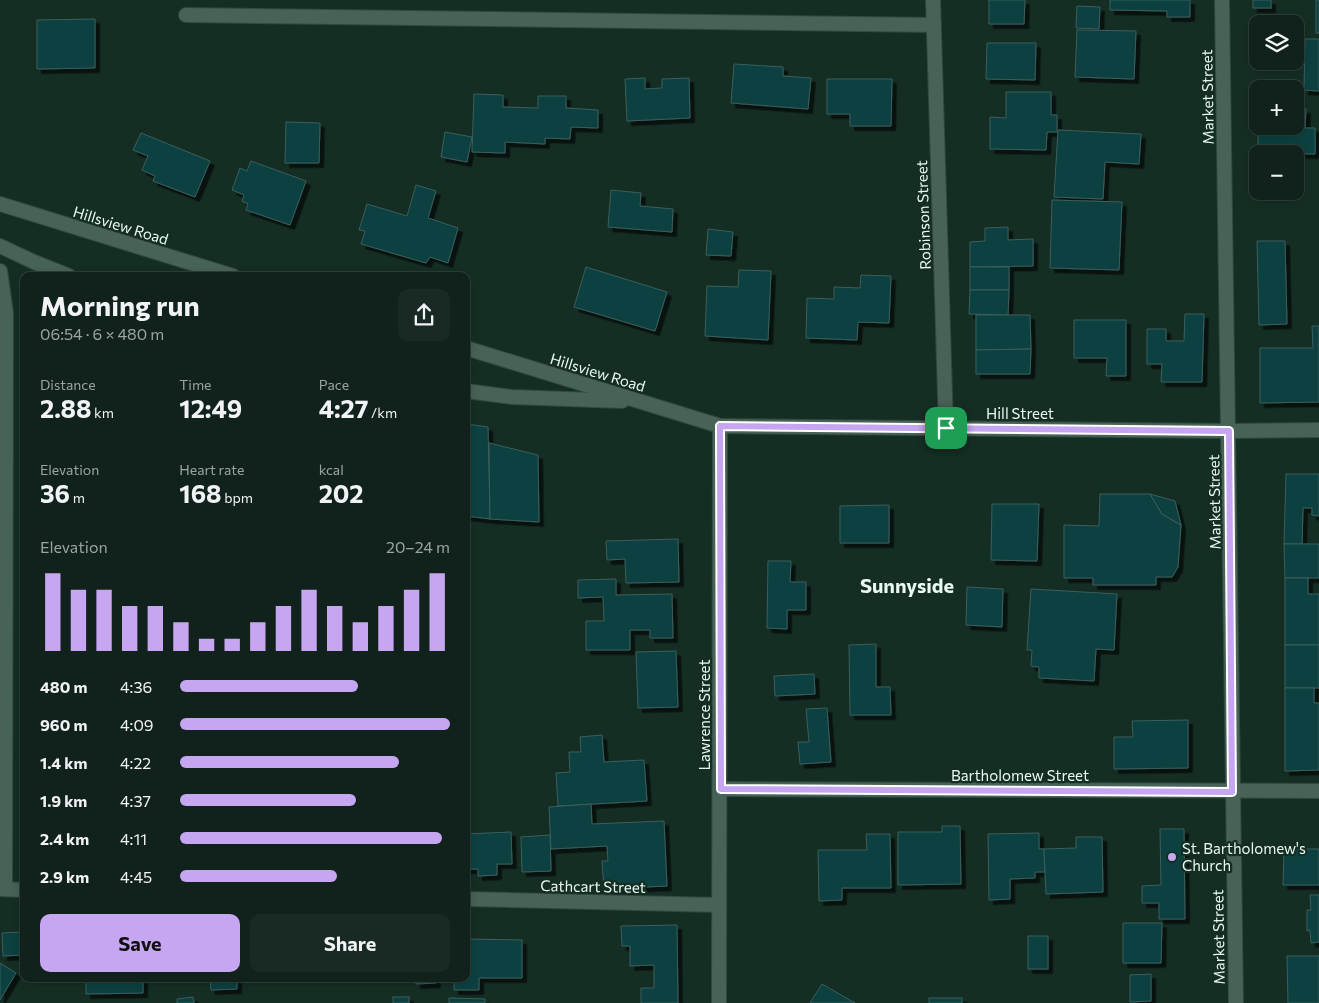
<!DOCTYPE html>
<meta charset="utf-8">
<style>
:root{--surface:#10221b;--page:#192a24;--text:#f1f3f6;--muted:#9ca4a3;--line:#303f3a;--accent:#c6a6f0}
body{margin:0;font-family:Commissioner,sans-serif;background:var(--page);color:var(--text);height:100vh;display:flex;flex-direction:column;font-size:19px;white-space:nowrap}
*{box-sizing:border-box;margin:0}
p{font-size:16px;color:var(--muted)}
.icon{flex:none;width:28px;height:28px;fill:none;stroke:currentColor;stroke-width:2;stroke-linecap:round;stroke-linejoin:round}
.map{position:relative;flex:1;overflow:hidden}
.side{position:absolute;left:20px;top:272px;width:450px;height:710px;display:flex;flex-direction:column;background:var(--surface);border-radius:10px;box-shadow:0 2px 8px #0003,0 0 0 1px var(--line)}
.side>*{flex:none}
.buttons{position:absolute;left:1249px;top:15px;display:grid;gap:10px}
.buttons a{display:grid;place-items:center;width:55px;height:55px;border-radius:10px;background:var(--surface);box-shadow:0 2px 8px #0003,0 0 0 1px var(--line);font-size:25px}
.pin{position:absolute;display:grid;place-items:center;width:42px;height:42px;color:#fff;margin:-21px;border-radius:10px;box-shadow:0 2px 8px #0006}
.round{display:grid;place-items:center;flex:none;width:52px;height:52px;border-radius:10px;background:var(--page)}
.head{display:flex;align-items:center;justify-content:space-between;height:85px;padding:0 20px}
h1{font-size:28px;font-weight:700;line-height:38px}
.metrics{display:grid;grid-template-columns:repeat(3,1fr);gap:8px;height:85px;padding:5px 20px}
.metrics div{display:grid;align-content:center}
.metrics b{font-size:25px;font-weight:700}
.metrics small{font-size:14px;font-weight:400}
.metrics p{font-size:14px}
.chart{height:140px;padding:10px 20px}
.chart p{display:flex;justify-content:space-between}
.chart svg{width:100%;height:90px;margin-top:5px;stroke:var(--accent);stroke-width:6}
.primary-button{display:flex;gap:10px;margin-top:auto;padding:10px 20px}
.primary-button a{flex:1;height:58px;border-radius:10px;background:var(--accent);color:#111;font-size:20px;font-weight:700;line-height:58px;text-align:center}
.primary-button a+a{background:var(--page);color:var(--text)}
ul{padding:0 20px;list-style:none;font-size:16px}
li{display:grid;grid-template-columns:80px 60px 1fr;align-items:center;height:38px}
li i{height:12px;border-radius:6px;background:var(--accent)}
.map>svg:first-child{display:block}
.building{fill:#08403f;stroke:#3e5e5d;filter:url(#shadow)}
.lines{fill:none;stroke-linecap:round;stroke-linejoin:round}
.minor-casing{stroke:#33483f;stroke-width:16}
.tertiary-casing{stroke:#33483f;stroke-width:16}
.minor{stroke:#476256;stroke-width:14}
.tertiary{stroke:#476256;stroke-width:14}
.route-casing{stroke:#fff;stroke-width:10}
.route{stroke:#c6a6f0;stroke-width:6}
.poi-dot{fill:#c6a6f0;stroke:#152e24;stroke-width:2}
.labels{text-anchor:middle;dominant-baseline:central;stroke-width:4.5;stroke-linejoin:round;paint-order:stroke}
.street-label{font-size:15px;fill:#eaf9f1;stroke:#152e24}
.poi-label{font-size:15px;fill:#eaf9f1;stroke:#152e24;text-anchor:start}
.district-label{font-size:20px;font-weight:bold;fill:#eaf9f1;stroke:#152e24}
</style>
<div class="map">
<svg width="1319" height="1003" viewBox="0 0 1319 1003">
<defs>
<filter id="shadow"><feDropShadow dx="4.5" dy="4.5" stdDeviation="0" flood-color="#0009"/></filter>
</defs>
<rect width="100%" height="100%" fill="#152e24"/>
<g class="building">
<polygon points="989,0 1025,0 1024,24 989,24"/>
<polygon points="1110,0 1190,0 1190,17 1167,17 1167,11 1110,10"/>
<rect x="1253" y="0" width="18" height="8"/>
<rect x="1316" y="0" width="3" height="33"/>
<polygon points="1077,6 1100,7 1099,29 1076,28"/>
<polygon points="95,19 95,68 37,69 37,20"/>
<polygon points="1077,30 1136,31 1134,79 1075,77"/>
<polygon points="1305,39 1319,39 1319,91 1304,90"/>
<polygon points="987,43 1036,43 1035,80 986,79"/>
<polygon points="734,64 783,67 783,76 811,78 808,109 731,103"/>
<polygon points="645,78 645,89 662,88 662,79 689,78 690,118 627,121 625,79"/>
<polygon points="827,79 892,79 891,126 850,126 850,114 827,114"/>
<polygon points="1258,87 1296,87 1295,109 1295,89 1258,89"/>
<polygon points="1006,92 1051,92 1051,115 1057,115 1057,132 1047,132 1046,150 990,149 990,117 1006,118"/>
<polygon points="474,94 503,95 503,107 538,108 538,96 566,96 566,108 598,110 598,128 571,127 570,139 545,138 545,144 505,142 505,153 472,152"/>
<polygon points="1295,109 1306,109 1305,128 1315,128 1315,154 1258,153 1258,126 1295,126"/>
<polygon points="286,122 320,123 319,163 285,163"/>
<polygon points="1058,130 1141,134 1139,164 1105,162 1103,199 1054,197"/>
<polygon points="445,132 472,137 467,162 441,157"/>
<polygon points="141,133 210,161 195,197 153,181 155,176 142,170 148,156 133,150"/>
<polygon points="251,161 306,181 290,225 246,210 248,204 242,201 244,195 232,190 240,168 247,171"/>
<polygon points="416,185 436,191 428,218 458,228 448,263 430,257 426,263 361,244 365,231 359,230 367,204 407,216"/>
<polygon points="611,190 641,193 640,206 673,209 672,232 608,227"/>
<polygon points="1052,200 1122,202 1119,270 1050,268"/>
<polygon points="1008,227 1008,240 1033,239 1033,266 970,267 970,242 985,241 985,228"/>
<polygon points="708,229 733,232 731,256 706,255"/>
<polygon points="1257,241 1285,241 1287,324 1259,325"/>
<polygon points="586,267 667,292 655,331 574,307"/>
<rect x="970" y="267" width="39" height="23"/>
<polygon points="739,270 771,271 768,340 705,336 707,286 738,287"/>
<polygon points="861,275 891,276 889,323 858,322 857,340 806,338 807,298 834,299 834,287 860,288"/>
<polygon points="970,290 1009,290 1008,315 969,314"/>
<polygon points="1185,314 1204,314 1202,382 1161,382 1162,364 1147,364 1147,329 1166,329 1166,341 1184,341"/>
<polygon points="976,315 1030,315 1031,349 976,350"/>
<polygon points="1074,320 1126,320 1126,376 1106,376 1107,358 1074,358"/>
<polygon points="1312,326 1319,326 1319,402 1260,403 1260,348 1313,348"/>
<polygon points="1031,349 1030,374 976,374 976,350"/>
<polygon points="466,424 488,427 490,519 466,516"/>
<polygon points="489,443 538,455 539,522 490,519"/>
<polygon points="1286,474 1319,474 1319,516 1312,515 1312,508 1303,508 1302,544 1284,544"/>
<polygon points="1100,494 1150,494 1162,514 1181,525 1178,567 1172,577 1156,577 1156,585 1093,585 1093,578 1064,578 1064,525 1099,526"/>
<polygon points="1150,494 1175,501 1181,525 1162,514"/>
<polygon points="992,504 1039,504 1037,561 991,560"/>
<polygon points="889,505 889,543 840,543 840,506"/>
<polygon points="678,539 679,582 626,583 625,559 607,560 606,541"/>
<polygon points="1284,544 1319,544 1319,578 1285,578"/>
<polygon points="768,561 791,561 790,582 806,582 806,610 787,610 787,629 767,628"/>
<polygon points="1285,578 1308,578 1308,594 1319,594 1319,645 1285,645"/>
<polygon points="616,579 616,595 672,594 673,638 650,638 650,630 630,630 630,650 586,650 586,621 604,621 603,597 578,598 578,580"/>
<polygon points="967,587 1003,589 1002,627 966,625"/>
<polygon points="1031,589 1117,594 1114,650 1096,649 1094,681 1039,678 1039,667 1031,666 1032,650 1027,650"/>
<polygon points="876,644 876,687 890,687 891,715 850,715 849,645"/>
<rect x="1285" y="645" width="34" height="43"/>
<polygon points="676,651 678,707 638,708 636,652"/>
<polygon points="814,674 815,694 775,696 774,676"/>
<polygon points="1285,688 1314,688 1314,703 1319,703 1319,770 1285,771"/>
<polygon points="827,708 831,762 800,764 798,742 809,742 806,709"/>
<polygon points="1188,720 1188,768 1114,769 1114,737 1133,737 1132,721"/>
<polygon points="602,735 604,762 644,760 647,801 558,806 556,773 570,772 569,752 581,752 580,737"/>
<polygon points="591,804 592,824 664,821 667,886 604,889 602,861 608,861 607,846 551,849 549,807"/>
<polygon points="942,826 960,826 961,884 898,885 898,832 942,832"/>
<polygon points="1160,829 1184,829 1185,919 1159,919 1159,903 1142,903 1142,886 1161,885"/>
<polygon points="511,832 512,864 497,864 497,875 478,876 478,869 466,869 466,834"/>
<polygon points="1039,833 1039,849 1044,849 1045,872 1035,872 1035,878 1010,879 1010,899 989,900 988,834"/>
<polygon points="866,834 890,834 891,888 842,888 842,900 819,901 818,850 867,850"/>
<polygon points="550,835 551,871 522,872 521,837"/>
<polygon points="1076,837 1102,837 1103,892 1046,894 1044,849 1076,848"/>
<polygon points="1284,849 1319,849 1319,885 1283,885"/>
<polygon points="1310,895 1319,895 1319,942 1311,943 1310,930 1307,931 1307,910 1311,910"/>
<polygon points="1123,923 1162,923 1161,963 1123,963"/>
<polygon points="677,925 678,1003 641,1003 641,988 654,988 654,965 630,966 630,946 622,946 621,926"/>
<polygon points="22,932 23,955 3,956 2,933"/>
<rect x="1028" y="936" width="20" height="33"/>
<polygon points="466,939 522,940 522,978 479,978 479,990 454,990 454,979 466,979"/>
<polygon points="1287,956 1319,956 1319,1003 1288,1003"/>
<polygon points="0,963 16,973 0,1000"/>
<polygon points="1151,974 1151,1001 1130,1002 1130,975"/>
<polygon points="86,979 143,979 143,993 86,994"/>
<polygon points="210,979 237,979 237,989 211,990"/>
<polygon points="416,979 436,979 436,983 416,984"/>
<polygon points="822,984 855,1003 810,1003"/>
<polygon points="193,997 194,1003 177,1003 177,999"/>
<rect x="393" y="997" width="16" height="6"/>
<polygon points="449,998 485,999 485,1003 449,1003"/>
<rect x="929" y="998" width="33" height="5"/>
</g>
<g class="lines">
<g class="minor-casing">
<g id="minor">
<polyline points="933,0 946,428"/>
<polyline points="1222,0 1236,1003"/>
<polyline points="186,15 934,25"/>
<polyline points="0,204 233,276"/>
<polyline points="0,246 34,262 69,276"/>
<polyline points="0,271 6,313 5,889"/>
<polyline points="466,348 720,426 719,1003"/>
<polyline points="466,391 512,397 622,401"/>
<polyline points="721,789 1319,791"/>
<polyline points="0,889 24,890"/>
<polyline points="466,899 719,905"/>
</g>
</g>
<g class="tertiary-casing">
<polyline id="tertiary" points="720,426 1229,431 1319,430"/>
</g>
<use href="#minor" class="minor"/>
<use href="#tertiary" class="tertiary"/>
</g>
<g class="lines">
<g class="route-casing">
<polygon id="route" points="720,426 1229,431 1232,792 721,789"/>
</g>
<use href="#route" class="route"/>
</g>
<circle class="poi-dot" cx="1172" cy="857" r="5"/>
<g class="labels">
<g class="street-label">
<text transform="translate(1207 97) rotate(-91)">Market Street</text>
<text transform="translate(923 215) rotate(-92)">Robinson Street</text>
<text transform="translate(121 225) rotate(17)">Hillsview Road</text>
<text transform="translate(598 372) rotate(17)">Hillsview Road</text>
<text x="1020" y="413">Hill Street</text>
<text transform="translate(1214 502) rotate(-91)">Market Street</text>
<text transform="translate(704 715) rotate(-90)">Lawrence Street</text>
<text x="1020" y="775">Bartholomew Street</text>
<text transform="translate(593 886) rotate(1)">Cathcart Street</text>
<text transform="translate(1218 937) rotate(-91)">Market Street</text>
</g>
<g class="poi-label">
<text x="1182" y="848">St. Bartholomew's<tspan x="1182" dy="17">Church</tspan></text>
</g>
<g class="district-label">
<text x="907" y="585">Sunnyside</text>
</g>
</g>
</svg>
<div class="buttons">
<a><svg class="icon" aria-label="layers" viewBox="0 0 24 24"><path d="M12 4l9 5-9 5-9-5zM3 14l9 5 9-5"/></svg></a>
<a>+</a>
<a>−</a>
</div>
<div class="pin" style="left:946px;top:428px;background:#1e9e55"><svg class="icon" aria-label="arrive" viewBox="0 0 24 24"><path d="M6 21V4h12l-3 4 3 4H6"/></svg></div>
<section class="side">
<div class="head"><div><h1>Morning run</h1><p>06:54 · 6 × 480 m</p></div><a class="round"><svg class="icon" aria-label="share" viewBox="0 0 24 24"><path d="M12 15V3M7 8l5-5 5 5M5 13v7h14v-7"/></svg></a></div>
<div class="metrics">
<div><p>Distance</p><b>2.88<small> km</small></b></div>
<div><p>Time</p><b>12:49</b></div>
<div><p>Pace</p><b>4:27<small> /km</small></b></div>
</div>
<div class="metrics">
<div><p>Elevation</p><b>36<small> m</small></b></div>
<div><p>Heart rate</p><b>168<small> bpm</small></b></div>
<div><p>kcal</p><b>202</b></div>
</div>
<div class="chart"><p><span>Elevation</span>20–24 m</p>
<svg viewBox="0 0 160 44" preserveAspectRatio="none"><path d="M5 44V6M15 44V14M25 44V14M35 44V22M45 44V22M55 44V30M65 44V38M75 44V38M85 44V30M95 44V22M105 44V14M115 44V22M125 44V30M135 44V22M145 44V14M155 44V6"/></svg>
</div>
<ul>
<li><b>480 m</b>4:36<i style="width:66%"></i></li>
<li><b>960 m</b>4:09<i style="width:100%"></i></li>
<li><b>1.4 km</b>4:22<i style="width:81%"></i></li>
<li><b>1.9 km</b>4:37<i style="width:65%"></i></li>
<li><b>2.4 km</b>4:11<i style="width:97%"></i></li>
<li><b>2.9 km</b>4:45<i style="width:58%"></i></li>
</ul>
<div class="primary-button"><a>Save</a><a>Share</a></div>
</section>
</div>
